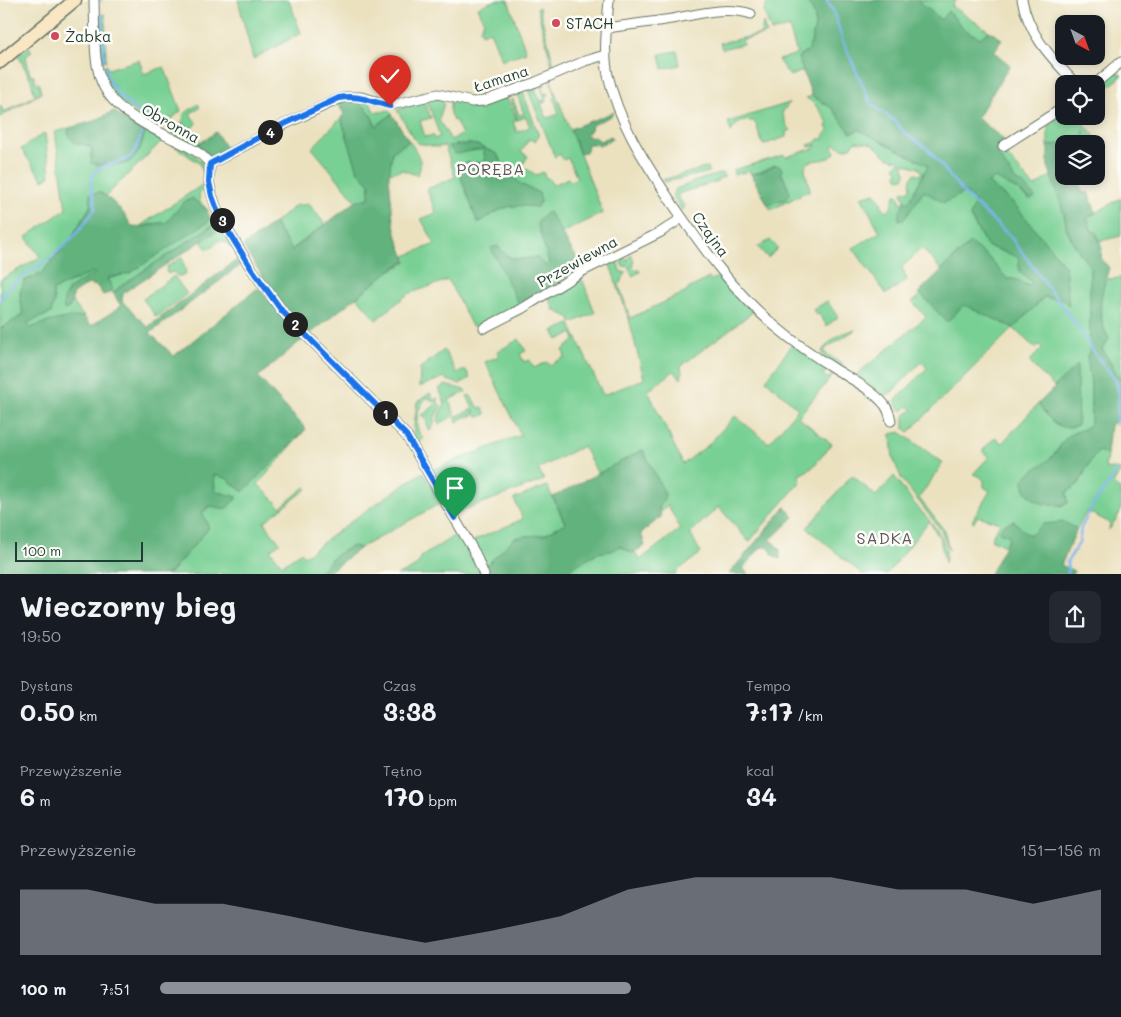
<!DOCTYPE html>
<html lang="pl">
<meta charset="utf-8">
<style>
:root{--surface:#171b24;--page:#242831;--text:#f1f3f6;--muted:#9ea1a6;--accent:#8c9099}
body{margin:0;font-family:Mali,sans-serif;background:var(--page);color:var(--text);height:100vh;display:flex;flex-direction:column;font-size:19px;white-space:nowrap}
*{box-sizing:border-box;margin:0}
p{font-size:16px;color:var(--muted)}
.icon{flex:none;width:28px;height:28px;fill:none;stroke:currentColor;stroke-width:2;stroke-linecap:round;stroke-linejoin:round}
.map{position:relative;height:574px;overflow:hidden}
.details{display:flex;flex-direction:column;background:var(--surface);flex:1}
.details>*{flex:none}
.needle{width:32px;rotate:139deg}
.fabs{position:absolute;left:1055px;top:15px;display:grid;gap:10px}
.fabs a{display:grid;place-items:center;width:50px;height:50px;border-radius:10px;background:var(--surface);box-shadow:0 2px 8px #0003;font-size:25px}
.scale{position:absolute;left:15px;bottom:12px;width:128px;box-sizing:border-box;padding-left:5px;border:2px solid #1f3d34;border-top:0;font-size:14px;line-height:18px;white-space:nowrap;color:#1f3d34;-webkit-text-stroke:4px #fdfcf7;paint-order:stroke}
.pin{position:absolute;display:grid;place-items:center;width:42px;height:42px;color:#fff;margin:-51px -21px;border-radius:50% 50% 50% 0;rotate:-45deg;box-shadow:0 0 5px #0007}
.pin .icon{rotate:45deg}
.km{position:absolute;width:25px;height:25px;margin:-12px;border-radius:50%;background:#222;color:#fff;font-size:14px;line-height:25px;text-align:center}
.round{display:grid;place-items:center;flex:none;width:52px;height:52px;border-radius:10px;background:var(--page)}
.headline{display:flex;align-items:center;justify-content:space-between;height:85px;padding:0 20px}
h1{font-size:28px;font-weight:700;line-height:38px}
.metrics{display:grid;grid-template-columns:repeat(3,1fr);gap:8px;height:85px;padding:5px 20px}
.metrics div{display:grid;align-content:center}
.metrics b{font-size:25px;font-weight:700}
.metrics small{font-size:14px;font-weight:400}
.metrics p{font-size:14px}
.chart{height:140px;padding:10px 20px}
.chart p{display:flex;justify-content:space-between}
.chart svg{width:100%;height:90px;margin-top:5px;fill:var(--accent);opacity:.7}
ul{padding:0 20px;list-style:none;font-size:16px}
li{display:grid;grid-template-columns:80px 60px 1fr;align-items:center;height:38px}
li i{height:12px;border-radius:6px;background:var(--accent)}
.map>svg:first-child{display:block}
.green{fill:#79d094;stroke:#4c8664;fill-rule:evenodd}
.forest{fill:#62b27e;stroke:#407859}
.lines{fill:none;stroke-linecap:round;stroke-linejoin:round}
.stream{stroke:#7eb5ed;stroke-width:2.5}
.street-casing{stroke:#667665;stroke-width:11}
.secondary-casing{stroke:#667665;stroke-width:15}
.street{stroke:#fff;stroke-width:9}
.secondary{stroke:#f9e7c3;stroke-width:12}
.route-casing{stroke:#fff;stroke-width:10}
.route{stroke:#1a73e8;stroke-width:6}
.poi-dot{fill:#d1495b;stroke:#fdfcf7;stroke-width:2}
.labels{text-anchor:middle;dominant-baseline:central;stroke-width:5;stroke-linejoin:round;paint-order:stroke}
.poi-label{font-size:15px;fill:#1f3d34;stroke:#fdfcf7;text-anchor:start}
.street-label{font-size:15px;fill:#1f3d34;stroke:#fdfcf7}
.neighbourhood-label{font-size:16px;letter-spacing:1px;fill:#5f585c;stroke:#fdfcf7}
</style>
<div class="map">
<svg width="1121" height="575" viewBox="0 0 1121 575">
<rect width="100%" height="100%" fill="#fdfcf7"/>
<filter id="ink" filterUnits="userSpaceOnUse"><feTurbulence type="fractalNoise" baseFrequency=".02" numOctaves="2"/><feDisplacementMap in="SourceGraphic" scale="10" xChannelSelector="R" yChannelSelector="G"/><feConvolveMatrix kernelMatrix="1 2 1 2 8 2 1 2 1" color-interpolation-filters="sRGB"/></filter>
<filter id="wash" filterUnits="userSpaceOnUse"><feTurbulence type="fractalNoise" baseFrequency=".0096" numOctaves="4" result="noise"/><feDisplacementMap in="SourceGraphic" scale="20" xChannelSelector="R" yChannelSelector="G"/><feGaussianBlur stdDeviation="1.12" result="paint"/><feColorMatrix in="noise" values="0 0 0 0 0 0 0 0 0 0 0 0 0 0 0 0 0 1.4 0 .05"/><feComposite in="paint" operator="in"/></filter>
<g filter="url(#wash)">
<rect width="100%" height="100%" fill="#ebe1bf"/>
<g class="green">
<polygon points="238,0 289,0 301,33 253,59"/>
<polygon points="496,0 508,0 526,52 502,60 490,31 482,34 480,29 484,22 478,7"/>
<path d="M 773,0 L 806,0 C 821,19 814,28 809,50 L 798,57 L 803,71 L 790,76 L 778,60 L 797,54 L 789,27 L 771,32 L 766,17 L 764,14 L 765,6 Z"/>
<polygon points="918,0 956,0 952,6 989,31 980,38 965,30 948,11 941,20"/>
<polygon points="539,7 555,69 548,72 548,69 552,65 537,8"/>
<polygon points="105,14 106,61 100,59 99,56 99,18 101,15"/>
<polygon points="763,22 766,33 762,35 742,40 743,44 722,49 720,43 761,34"/>
<polygon points="29,46 32,52 26,56 30,75 34,75 36,84 39,83 41,93 0,117 0,105 4,112 35,96 31,80 19,57 17,58 17,57"/>
<polygon points="677,51 680,65 663,69 660,54"/>
<path d="M 139,60 L 144,74 L 164,67 L 181,111 L 163,126 C 155,127 149,122 142,117 C 123,106 103,90 102,67 L 106,65 L 108,69 Z"/>
<polygon points="1115,72 1121,74 1121,77 1096,97 1096,88"/>
<path d="M 550,79 L 603,213 L 562,233 L 549,212 L 547,253 L 549,263 L 546,266 L 536,257 C 517,260 511,262 498,246 L 520,307 L 490,322 L 472,326 L 448,280 L 408,294 L 376,320 L 357,297 L 389,271 L 406,262 L 405,256 L 435,244 L 421,219 L 436,213 L 427,189 L 455,177 L 445,146 L 437,147 L 417,143 L 397,110 L 424,101 L 431,118 L 420,121 L 425,137 L 433,135 L 435,139 L 440,136 L 427,100 L 439,98 L 444,103 L 439,120 L 451,140 L 462,134 L 455,120 L 453,121 L 450,114 L 450,102 L 506,96 L 517,120 L 513,122 L 517,132 L 530,127 L 526,117 L 518,120 L 511,100 L 513,99 L 519,115 L 524,114 L 518,97 L 519,93 L 523,92 L 539,136 L 535,141 L 529,139 L 521,152 L 528,156 L 522,166 L 536,175 L 543,172 L 546,178 L 548,178 L 553,185 L 568,178 L 570,181 L 577,178 L 568,158 L 563,160 L 560,154 L 555,157 L 528,90 L 534,86 L 541,101 L 545,100 L 540,83 L 544,82 L 545,85 L 541,87 L 544,94 L 548,93 L 549,95 L 546,96 L 547,101 L 541,104 L 547,118 L 559,114 L 554,98 L 556,96 ZM 469,144 L 477,145 L 497,154 L 507,171 L 522,185 L 539,193 L 537,207 L 523,205 L 505,207 L 478,223 L 459,172 L 466,163 L 485,163 L 484,150 L 448,146 Z"/>
<path d="M 812,96 L 832,108 L 851,133 L 859,130 L 928,165 L 911,198 L 905,218 L 924,191 L 965,192 L 975,201 L 970,217 L 987,246 L 1018,257 L 1020,272 L 1032,282 L 1029,286 L 1014,279 L 1007,279 L 988,257 L 970,243 L 941,270 L 922,248 L 902,267 L 907,280 L 886,294 L 853,248 L 880,232 L 861,197 L 875,193 C 881,198 880,207 887,211 L 891,208 L 895,195 L 898,195 L 901,203 L 905,202 L 902,192 L 910,190 C 912,181 907,180 916,173 L 919,176 L 922,172 L 919,168 L 903,163 L 906,173 L 904,178 L 899,179 L 897,175 L 898,170 L 895,167 L 900,160 C 898,159 895,160 892,159 C 884,157 879,148 872,144 C 868,142 861,142 856,141 L 851,147 L 845,149 L 834,144 L 833,147 L 835,152 C 829,166 805,154 805,170 C 806,177 809,183 810,190 L 771,210 L 768,205 L 788,196 C 790,184 782,174 775,165 L 761,172 L 751,174 L 749,171 L 734,175 L 733,170 L 784,155 L 786,157 L 814,148 L 818,145 L 809,147 L 808,145 L 817,142 L 819,139 L 824,139 L 824,135 L 828,130 L 826,126 L 828,123 C 822,114 816,103 806,98 Z"/>
<polygon points="362,100 370,102 374,112 382,112 388,110 392,114 376,126 369,111 359,102"/>
<path d="M 789,103 L 782,113 L 787,126 L 791,130 L 786,132 L 786,137 L 763,145 L 755,122 C 744,118 736,123 731,132 L 728,122 Z"/>
<polygon points="198,104 200,107 190,114 197,124 191,128 181,123 184,119 183,115"/>
<polygon points="1064,110 1064,116 1086,116 1085,125 1095,136 1088,143 1084,138 1084,130 1082,144 1064,144 1064,146 1058,144 1048,146 1048,126 1053,124 1056,115"/>
<polygon points="341,118 358,171 370,184 369,198 356,201 312,148"/>
<path d="M 69,128 L 68,134 L 78,145 L 83,144 L 92,148 L 90,157 L 97,166 L 122,164 L 136,156 L 145,132 C 164,139 208,152 206,176 L 205,177 L 199,163 L 164,139 L 106,196 L 99,192 L 71,238 L 41,274 L 24,281 L 20,293 L 23,315 L 0,329 L 0,280 L 40,257 L 26,237 L 66,209 L 55,132 Z"/>
<polygon points="172,128 181,129 200,142 196,146 211,158 234,145 232,149 213,161 170,133 170,129"/>
<polygon points="44,133 45,134 50,176 43,180 21,149"/>
<path d="M 409,141 C 417,151 425,164 417,175 L 402,170 L 389,173 L 392,152 Z"/>
<path d="M 1000,145 L 1004,152 L 1034,187 L 1052,175 L 1064,214 L 1067,230 L 1075,246 L 1090,267 L 1090,353 L 1087,355 L 1091,384 L 1091,423 C 1081,433 1074,431 1067,437 C 1062,442 1058,450 1053,456 C 1044,465 1031,470 1023,480 L 1061,506 L 1068,503 L 1066,492 L 1079,484 L 1091,460 L 1099,450 L 1107,455 L 1105,468 L 1121,470 L 1113,484 L 1121,490 L 1121,511 L 1109,530 L 1110,523 L 1087,511 L 1077,529 C 1056,518 1051,525 1031,535 L 1026,533 L 1014,522 L 1003,525 L 1000,532 L 1010,536 L 1005,546 L 991,539 L 1000,523 L 978,516 L 974,522 L 972,521 L 990,491 L 984,487 L 984,480 L 979,476 L 973,474 L 989,457 L 982,451 L 995,437 L 1002,443 L 1038,404 L 1047,415 L 1077,366 L 1054,387 L 1029,362 L 1042,348 L 1039,345 L 1035,348 L 1013,328 L 909,432 L 904,428 L 904,416 L 912,410 L 909,406 L 902,411 L 896,405 L 896,400 L 927,368 L 923,363 L 921,362 L 892,392 L 885,396 L 855,376 L 926,317 L 912,301 L 918,299 L 919,292 L 947,322 L 964,305 L 1014,328 L 1044,297 L 1063,300 L 1068,305 L 1065,266 L 1014,204 L 988,183 L 995,177 L 1017,190 L 1030,200 L 1023,184 L 1016,181 L 995,151 Z"/>
<polygon points="708,167 709,172 666,182 662,180"/>
<polygon points="722,173 725,177 717,179 718,181 678,194 679,198 685,207 682,211 673,196 676,189 696,181"/>
<polygon points="205,183 205,188 199,194 200,202 209,211 197,203 174,214 166,223 156,223 137,228"/>
<polygon points="1121,198 1121,236 1100,241 1096,232 1092,231 1087,218"/>
<polygon points="308,203 325,224 291,250 274,223 296,205 303,205"/>
<polygon points="212,218 216,223 219,223 233,246 231,248 226,242 220,240 208,250 202,243 203,240 218,230 216,223 122,285 113,293 107,279 130,273"/>
<polygon points="770,240 778,248 768,258 758,247"/>
<polygon points="631,254 634,262 633,263 633,267 636,270 638,269 640,272 633,276 629,270 629,266 623,267 621,262 624,257 627,261"/>
<polygon points="182,257 186,273 181,276 177,276 173,272 168,274 166,272 167,267"/>
<path d="M 615,262 L 618,263 L 620,271 L 626,273 L 626,274 L 624,276 L 619,285 L 630,318 L 686,292 L 688,289 L 709,278 L 711,280 L 720,276 L 753,312 L 681,366 L 682,374 L 681,379 L 674,371 L 648,391 L 683,464 L 708,445 L 735,416 L 769,443 L 798,409 L 766,380 L 792,345 L 827,369 L 823,375 L 828,379 L 833,373 L 834,374 L 798,417 L 832,444 L 812,468 L 799,475 L 801,481 L 749,542 L 719,507 L 690,533 L 701,553 L 676,572 L 677,574 L 561,574 C 573,569 588,556 598,553 C 609,550 610,553 620,546 L 632,553 L 635,552 L 640,560 L 680,529 L 668,505 L 660,512 L 659,507 L 663,501 L 642,450 L 598,474 L 583,446 L 538,469 L 544,480 L 456,513 L 431,470 L 521,435 L 485,362 L 499,356 L 497,352 L 519,339 L 526,351 L 520,354 L 524,362 L 530,360 L 534,368 L 547,362 L 550,365 L 565,357 L 563,350 L 575,340 L 572,333 L 558,340 L 553,331 L 570,324 L 603,395 L 644,379 L 629,319 L 610,265 Z"/>
<path d="M 93,272 L 96,273 L 68,289 L 69,308 L 72,301 L 84,317 C 65,317 48,321 31,328 L 27,323 L 51,313 L 54,302 L 53,290 Z"/>
<polygon points="174,276 187,294 156,317 143,299"/>
<polygon points="580,278 583,281 595,313 571,323 570,318 554,310 549,298 550,295"/>
<path d="M 1121,278 L 1121,381 L 1102,349 L 1109,339 C 1098,319 1099,301 1105,279 Z"/>
<polygon points="827,301 838,317 827,326 819,314 816,315 813,310"/>
<path d="M 855,330 L 825,349 L 825,353 L 843,365 L 841,368 L 824,358 L 822,351 C 830,340 841,332 855,330 Z"/>
<polygon points="444,350 457,373 466,370 470,378 460,384 447,380 445,377 419,387 420,368"/>
<path d="M 445,385 L 465,390 L 466,392 L 449,400 L 455,415 L 439,424 C 436,417 442,409 445,403 L 439,389 Z"/>
<path d="M 430,393 L 433,400 L 438,398 L 438,401 L 432,402 L 428,397 C 416,406 413,429 423,438 L 419,444 L 413,435 L 417,402 Z"/>
<polygon points="470,395 479,408 482,407 486,414 480,417 476,416 474,410 474,415 462,418 461,420 457,422 455,417 473,409 467,396"/>
<polygon points="438,402 441,406 435,417 433,428 429,431 426,419 421,415 427,412"/>
<path d="M 306,429 L 258,484 L 281,507 L 305,487 L 307,489 L 264,522 L 280,543 L 270,550 L 282,565 L 301,552 L 305,556 L 361,514 L 423,472 L 454,524 L 453,526 L 439,504 L 360,548 C 340,545 330,565 316,574 L 160,575 L 170,573 L 209,528 L 202,513 L 210,506 L 237,497 L 215,491 L 214,475 L 226,478 L 243,492 Z"/>
<polygon points="900,432 943,463 919,498 944,530 949,550 941,530 902,480 893,458 891,438 891,434"/>
<path d="M 852,475 L 876,496 L 894,476 C 900,484 906,493 913,502 C 926,518 952,539 945,563 L 940,539 L 929,521 L 887,574 L 862,574 L 807,528 Z"/>
<polygon points="547,486 565,523 544,535 525,536 506,546 496,557 487,565 473,541 523,519 514,499"/>
<polygon points="457,534 460,535 481,575 397,575 407,571 416,566 421,559 421,557"/>
</g>
<g class="forest">
<path d="M 806,0 L 918,0 L 941,20 L 948,11 L 965,30 L 980,38 L 989,31 L 1002,39 L 994,52 L 1010,65 L 977,118 L 1003,139 L 1003,143 L 995,151 L 1016,181 L 1023,184 L 1035,197 L 1031,200 L 1017,190 L 995,178 L 988,183 L 1014,204 L 1065,266 L 1069,306 L 1063,300 L 1044,297 L 1014,328 L 964,305 L 947,322 L 919,292 L 970,243 L 988,257 L 1007,279 L 1014,279 L 1029,286 L 1032,282 L 1020,272 L 1018,257 L 987,246 L 970,216 L 975,201 L 965,192 L 944,203 L 924,191 L 905,218 L 899,220 C 898,211 903,203 911,198 L 928,165 L 859,130 L 851,133 L 832,108 L 812,96 L 798,57 L 809,50 C 814,28 821,19 806,0 Z"/>
<path d="M 351,100 C 367,103 369,112 376,126 L 392,114 L 409,141 L 392,152 L 389,176 L 393,220 L 397,237 L 406,261 L 389,271 L 310,334 C 283,308 263,278 243,246 L 274,223 L 292,250 L 356,201 L 369,198 L 370,184 L 358,171 L 341,118 L 344,114 L 337,102 Z"/>
<path d="M 114,111 L 123,119 L 145,132 C 142,144 138,161 123,164 C 118,165 112,164 107,164 C 101,164 97,166 91,163 L 92,148 L 89,146 C 77,142 75,147 68,133 L 69,128 L 94,121 Z"/>
<polygon points="614,112 611,116 592,125 591,130 586,134 587,136 595,137 600,141 611,136 612,139 598,146 596,144 588,144 587,151 580,154 570,129"/>
<polygon points="216,132 227,150 211,158 196,146"/>
<path d="M 469,144 L 477,145 L 497,154 L 507,171 L 522,185 L 539,193 L 541,200 L 537,207 C 507,203 503,208 478,223 L 459,172 L 466,163 L 485,163 L 484,150 C 478,149 463,153 455,154 L 448,146 Z"/>
<path d="M 1058,144 L 1064,146 L 1064,176 L 1082,176 L 1079,184 L 1083,193 L 1088,192 L 1096,213 L 1087,218 L 1092,231 L 1096,232 L 1102,248 L 1101,258 L 1109,268 C 1101,294 1095,314 1109,339 L 1102,349 L 1121,381 L 1121,418 L 1110,425 L 1107,455 L 1099,451 L 1091,460 L 1078,484 L 1067,492 L 1068,503 C 1051,510 1023,501 1023,480 C 1031,470 1044,465 1053,456 C 1059,450 1062,442 1067,437 C 1075,430 1082,433 1091,423 L 1091,384 L 1087,355 L 1090,353 L 1090,267 L 1075,246 L 1067,230 L 1064,214 L 1048,166 L 1048,146 Z"/>
<polygon points="775,165 780,166 782,169 781,173 790,193 785,200 777,201 768,205 751,174 761,172"/>
<path d="M 99,192 C 113,200 125,213 132,227 C 143,229 155,223 166,223 L 184,202 L 193,198 C 199,205 212,210 209,221 L 130,273 L 107,278 L 112,288 L 109,293 L 103,295 L 97,286 L 88,284 L 74,293 L 69,308 L 64,310 C 60,289 80,282 95,274 L 93,272 L 53,290 L 54,302 L 51,313 L 27,323 L 31,328 C 48,321 65,317 84,317 L 91,326 L 121,306 L 113,293 L 122,285 L 216,223 L 218,223 L 220,226 L 218,230 L 126,291 L 123,294 L 122,301 L 148,327 L 238,259 L 237,256 L 238,256 L 242,262 L 242,264 L 150,333 L 174,356 L 258,288 L 304,338 L 258,377 L 306,429 L 243,492 L 226,478 L 214,475 L 215,491 L 238,497 L 226,509 L 210,506 L 202,512 L 209,528 L 170,573 L 160,575 L 0,575 L 0,329 L 23,315 L 20,293 L 24,281 L 41,274 L 71,238 L 91,206 L 90,194 Z"/>
<path d="M 549,212 L 576,257 L 577,271 L 520,307 L 491,248 L 498,246 C 511,262 517,260 536,257 L 546,266 L 549,263 L 537,223 L 545,214 Z"/>
<path d="M 1077,365 L 1078,425 C 1057,433 1050,419 1038,404 Z"/>
<path d="M 643,450 L 665,494 L 663,501 L 659,508 L 661,517 L 641,533 L 645,546 L 632,553 L 620,546 C 610,553 609,550 598,553 C 588,556 573,569 561,574 L 490,574 L 487,565 L 514,538 L 525,536 L 544,535 L 565,523 L 553,497 Z"/>
<polygon points="785,507 794,517 770,540 780,549 780,559 774,556 768,547 761,547 743,568 748,574 729,574"/>
<polygon points="1014,521 1026,533 1031,535 1043,524 1064,522 1077,529 1061,565 1074,571 1072,574 990,574 1010,536 999,532 1003,525"/>
<polygon points="352,546 360,548 326,574 316,574 323,569 334,556"/>
</g>
<g class="lines">
<g class="stream">
<polyline points="101,0 101,1"/>
<polyline points="826,0 833,10 842,39 871,104 895,121 905,133 929,150 966,196 1009,235 1080,330 1092,350 1116,381 1119,394 1116,425"/>
<polyline points="102,15 104,59"/>
<path d="M 105,67 C 110,92 128,105 149,118 L 148,120"/>
<path d="M 0,300 C 13,278 37,270 56,253 C 71,241 84,225 95,209 C 96,199 89,188 92,178 C 98,160 122,167 132,155 C 137,149 139,140 142,133"/>
<polyline points="1068,575 1067,562 1079,543 1081,528 1094,503 1113,478 1115,471"/>
</g>
</g>
</g>
<g filter="url(#ink)">
<g class="lines">
<g class="street-casing">
<g id="street">
<path d="M 94,0 C 96,78 89,97 165,135 C 180,143 200,150 210,164 L 209,182 L 212,195 L 220,218 L 251,268 L 282,311 L 406,435 L 475,553 L 484,575"/>
<path d="M 609,0 C 607,25 603,50 608,75 C 619,124 645,162 672,203 C 703,248 734,292 776,327 C 795,343 814,356 835,369 C 851,379 871,389 884,404 C 888,409 890,415 891,421"/>
<path d="M 1022,0 C 1030,37 1051,57 1076,84"/>
<path d="M 607,28 C 626,25 646,23 665,20 C 693,16 723,5 751,14"/>
<polyline points="1095,84 1121,62"/>
<polyline points="1003,146 1064,107"/>
<polyline points="210,164 281,126 339,99 346,97 361,97 391,105 438,94 472,102 484,101 536,82 585,61 605,55"/>
<polyline points="484,328 523,308 583,271 661,232 682,218"/>
</g>
</g>
<g class="secondary-casing">
<polyline id="secondary" points="0,62 75,0"/>
</g>
<use href="#street" class="street"/>
<use href="#secondary" class="secondary"/>
</g>
</g>
<g class="lines" filter="url(#ink)">
<g class="route-casing">
<path id="route" d="M 390,106 C 372,102 358,94 339,98 L 280,126 L 210,164 L 209,182 L 212,196 L 220,218 L 251,268 L 282,311 L 406,435 L 455,518"/>
</g>
<use href="#route" class="route"/>
</g>
<g class="poi-dot">
<circle cx="556" cy="23" r="5"/>
<circle cx="55" cy="36" r="5"/>
</g>
<g class="labels">
<g class="poi-label">
<text x="566" y="23">STACH</text>
<text x="65" y="36">Żabka</text>
</g>
<g class="street-label">
<text transform="translate(501 78) rotate(-18)">Łamana</text>
<text transform="translate(171 123) rotate(29)">Obronna</text>
<text transform="translate(711 234) rotate(54)">Czajna</text>
<text transform="translate(577 261) rotate(-29)">Przewiewna</text>
</g>
<g class="neighbourhood-label">
<text x="491" y="168">PORĘBA</text>
<text x="885" y="537">SADKA</text>
</g>
</g>
</svg>
<div class="fabs">
<a><svg class="needle" viewBox="-14 -14 28 28"><path d="M0-13l5 13h-10z" fill="#e53935"/><path d="M0 13l5-13h-10z" fill="#9ea1a6"/></svg></a>
<a><svg class="icon" aria-label="locate" viewBox="0 0 24 24"><circle cx="12" cy="12" r="6"/><path d="M12 2v4M12 18v4M2 12h4M18 12h4"/></svg></a>
<a><svg class="icon" aria-label="layers" viewBox="0 0 24 24"><path d="M12 4l9 5-9 5-9-5zM3 14l9 5 9-5"/></svg></a>
</div>
<div class="scale">100 m</div>
<div class="pin" style="left:455px;top:518px;background:#1e9e55"><svg class="icon" aria-label="arrive" viewBox="0 0 24 24"><path d="M6 21V4h12l-3 4 3 4H6"/></svg></div>
<div class="pin" style="left:390px;top:106px;background:#d93025"><svg class="icon" aria-label="check" viewBox="0 0 24 24"><path d="M5 12l5 5 9-10"/></svg></div>
<b class="km" style="left:385px;top:413px">1</b>
<b class="km" style="left:295px;top:324px">2</b>
<b class="km" style="left:222px;top:220px">3</b>
<b class="km" style="left:270px;top:132px">4</b>
</div>
<section class="details">
<div class="headline"><div><h1>Wieczorny bieg</h1><p>19:50</p></div><a class="round"><svg class="icon" aria-label="share" viewBox="0 0 24 24"><path d="M12 15V3M7 8l5-5 5 5M5 13v7h14v-7"/></svg></a></div>
<div class="metrics">
<div><p>Dystans</p><b>0.50<small> km</small></b></div>
<div><p>Czas</p><b>3:38</b></div>
<div><p>Tempo</p><b>7:17<small> /km</small></b></div>
</div>
<div class="metrics">
<div><p>Przewyższenie</p><b>6<small> m</small></b></div>
<div><p>Tętno</p><b>170<small> bpm</small></b></div>
<div><p>kcal</p><b>34</b></div>
</div>
<div class="chart"><p><span>Przewyższenie</span>151–156 m</p>
<svg viewBox="0 0 160 44" preserveAspectRatio="none"><path d="M0 44V12L10 12L20 19L30 19L40 25L50 32L60 38L70 32L80 25L90 12L100 6L110 6L120 6L130 12L140 12L150 19L160 12V44z"/></svg>
</div>
<ul>
<li><b>100 m</b>7:51<i style="width:50%"></i></li>
</ul>
</section>
